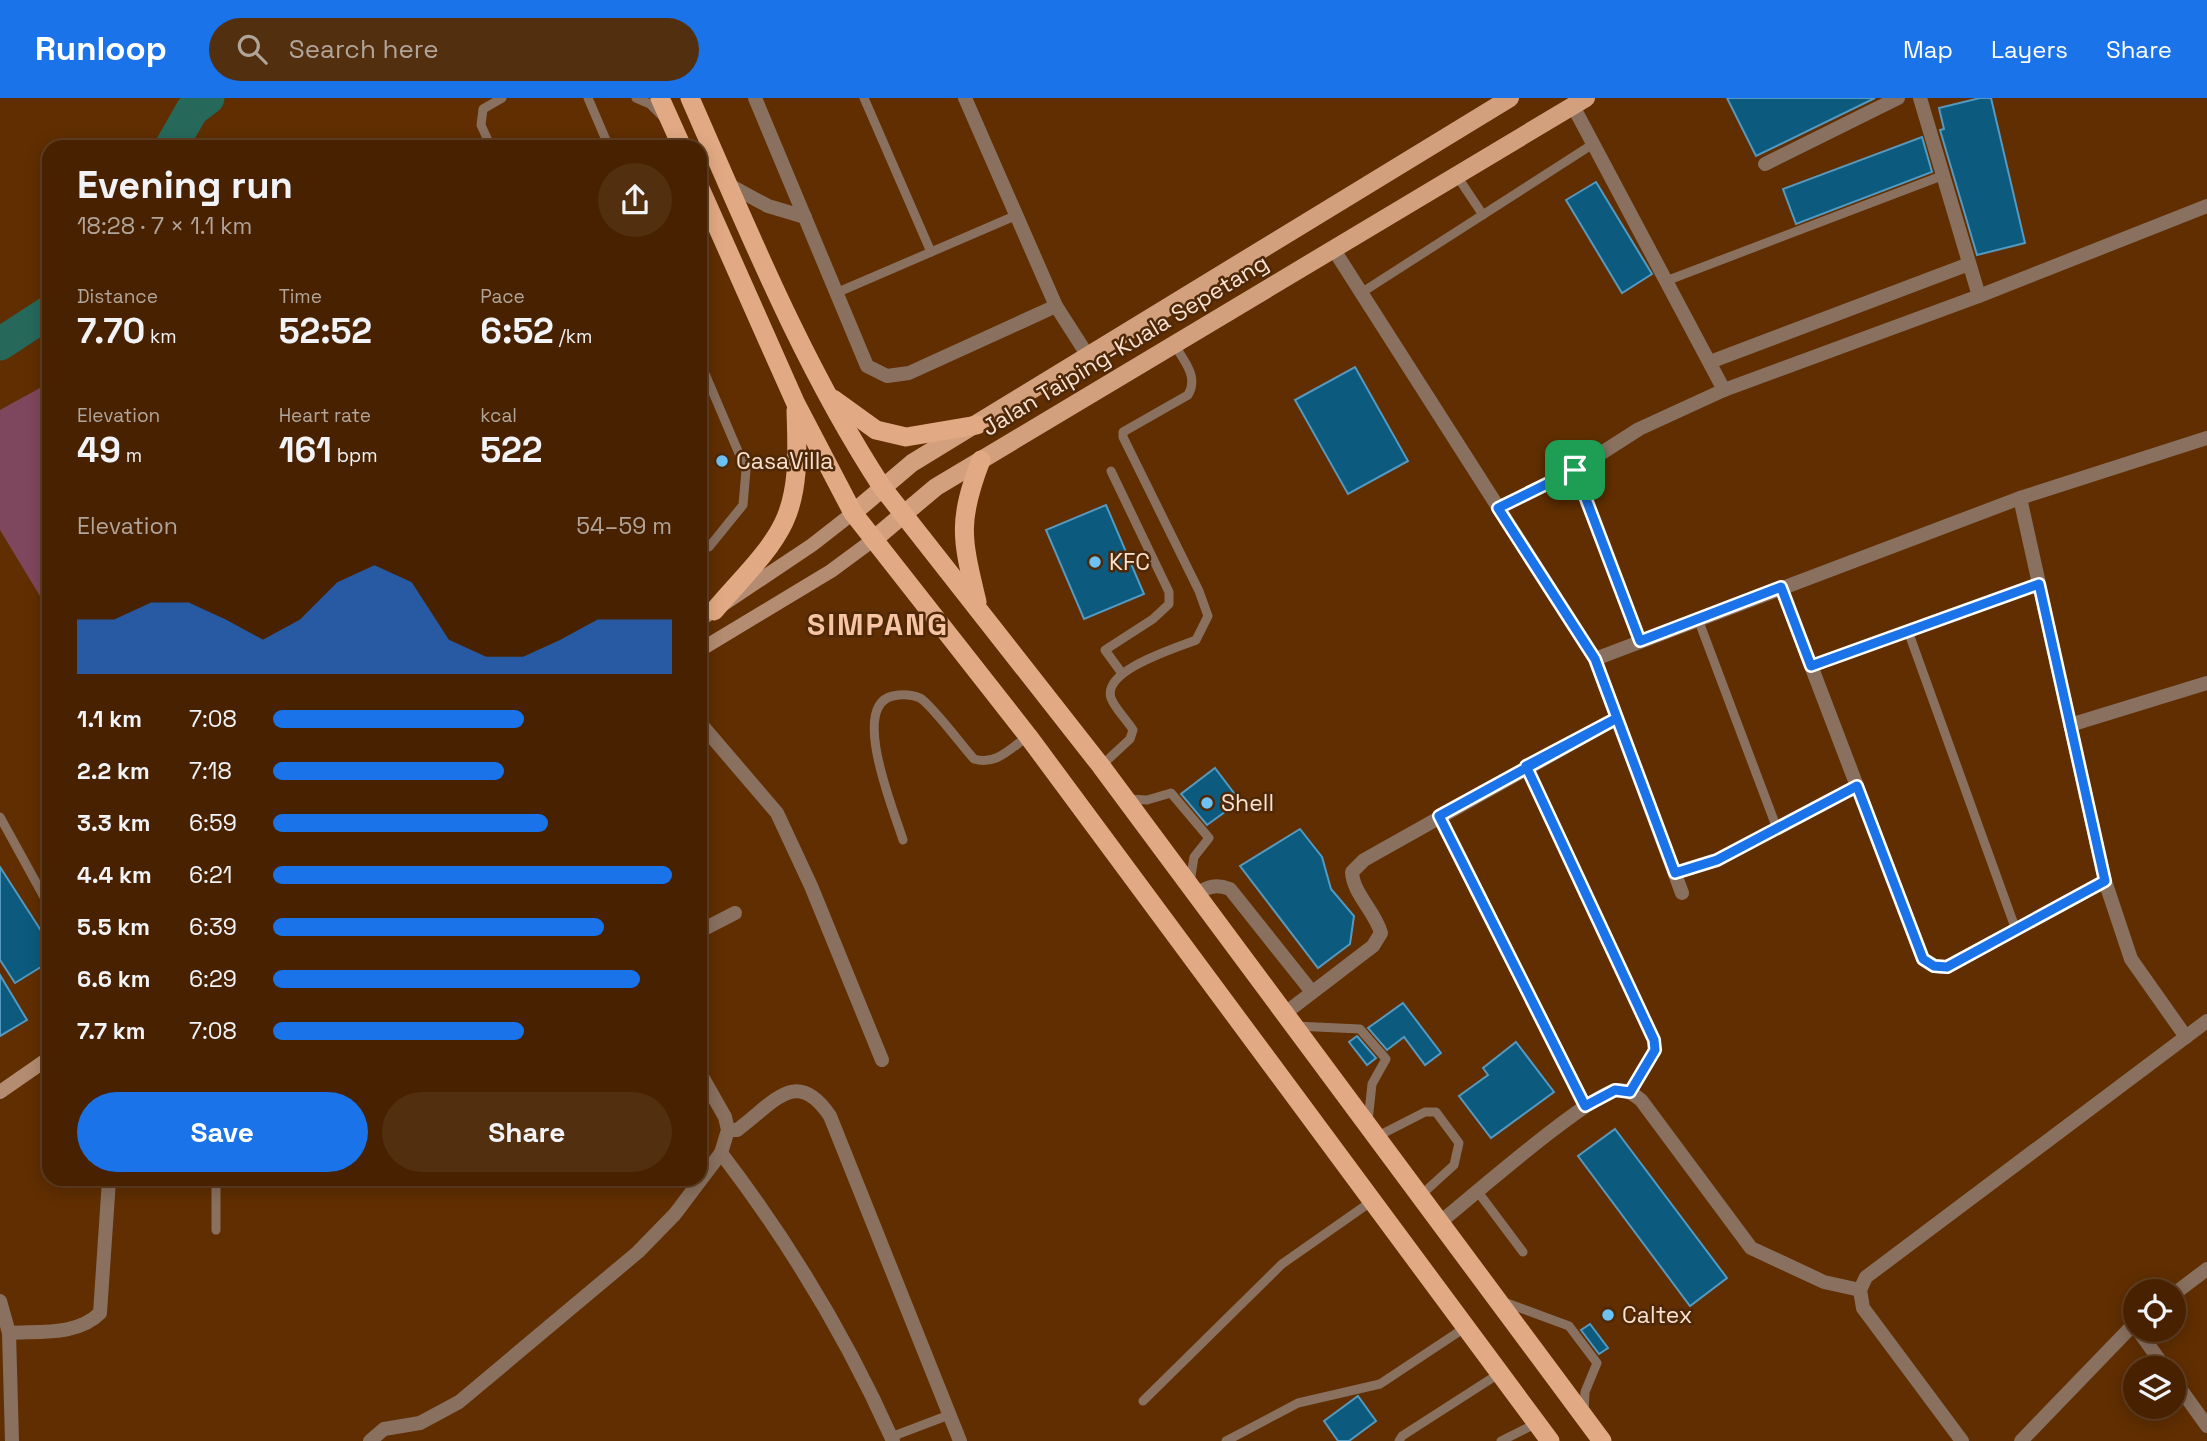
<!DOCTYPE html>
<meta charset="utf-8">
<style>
:root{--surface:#482200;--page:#522f0f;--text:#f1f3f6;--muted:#b1a499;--line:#603f22;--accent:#1a73e8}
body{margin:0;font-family:"Space Grotesk",sans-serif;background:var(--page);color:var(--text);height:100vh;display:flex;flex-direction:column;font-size:26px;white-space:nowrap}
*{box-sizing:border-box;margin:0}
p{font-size:23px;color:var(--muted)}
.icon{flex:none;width:38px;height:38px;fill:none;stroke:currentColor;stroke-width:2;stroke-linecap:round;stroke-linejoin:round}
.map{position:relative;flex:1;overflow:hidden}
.details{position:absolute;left:42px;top:42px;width:665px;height:1046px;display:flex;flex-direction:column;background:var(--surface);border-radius:21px;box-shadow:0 4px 18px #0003,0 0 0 2px var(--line)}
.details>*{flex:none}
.fabs{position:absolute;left:2123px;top:1181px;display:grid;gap:14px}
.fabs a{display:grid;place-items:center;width:63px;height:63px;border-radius:50%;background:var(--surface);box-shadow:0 4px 18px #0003,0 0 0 2px var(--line);font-size:35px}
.pin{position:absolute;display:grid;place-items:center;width:60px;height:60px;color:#fff;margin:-30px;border-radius:14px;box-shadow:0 4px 10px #0006}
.round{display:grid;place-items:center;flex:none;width:74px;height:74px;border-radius:37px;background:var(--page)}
.head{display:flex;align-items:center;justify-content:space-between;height:119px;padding:0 35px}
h1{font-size:38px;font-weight:600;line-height:52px}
.stats{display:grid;grid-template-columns:repeat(3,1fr);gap:10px;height:119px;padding:7px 35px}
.stats div{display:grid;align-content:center}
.stats b{font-size:35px;font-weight:600}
.stats small{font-size:19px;font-weight:400}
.stats p{font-size:19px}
.chart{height:196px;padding:14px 35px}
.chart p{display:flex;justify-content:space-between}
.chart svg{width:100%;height:126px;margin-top:7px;fill:var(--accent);opacity:.7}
.action{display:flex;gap:14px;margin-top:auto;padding:14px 35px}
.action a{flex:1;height:80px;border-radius:42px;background:var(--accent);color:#fff;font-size:28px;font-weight:600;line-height:80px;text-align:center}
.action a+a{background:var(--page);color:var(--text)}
ul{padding:0 35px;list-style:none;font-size:23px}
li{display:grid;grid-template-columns:112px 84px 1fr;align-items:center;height:52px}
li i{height:18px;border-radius:9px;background:var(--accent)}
header{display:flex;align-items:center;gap:42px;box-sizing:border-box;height:98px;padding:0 35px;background:var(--accent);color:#fff}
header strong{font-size:33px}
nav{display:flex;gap:38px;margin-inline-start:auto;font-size:24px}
.search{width:490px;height:63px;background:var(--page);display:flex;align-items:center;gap:18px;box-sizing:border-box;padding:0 24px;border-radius:38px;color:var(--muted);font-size:26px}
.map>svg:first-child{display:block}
.green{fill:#7f475d}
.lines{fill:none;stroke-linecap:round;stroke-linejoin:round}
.river{stroke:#26695a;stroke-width:33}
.building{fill:#0c5a7e;stroke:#5599c0;stroke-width:2}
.service{stroke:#89705f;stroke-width:9}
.minor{stroke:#89705f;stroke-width:14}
.secondary{stroke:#b38c71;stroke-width:14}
.primary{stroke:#d3a07e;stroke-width:18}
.trunk{stroke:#e2aa84;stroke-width:19}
.route-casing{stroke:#fff;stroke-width:14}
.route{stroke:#1a73e8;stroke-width:9}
.poi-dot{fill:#6dc2f3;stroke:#4e2807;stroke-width:2.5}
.labels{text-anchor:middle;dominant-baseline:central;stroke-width:5;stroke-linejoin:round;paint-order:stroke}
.street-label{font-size:23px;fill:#fbe1d0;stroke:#4e2807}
.poi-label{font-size:23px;fill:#fbe1d0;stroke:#4e2807;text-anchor:start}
.district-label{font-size:30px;font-weight:bold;letter-spacing:2px;fill:#f7c5a4;stroke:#4e2807}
</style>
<header>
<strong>Runloop</strong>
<div class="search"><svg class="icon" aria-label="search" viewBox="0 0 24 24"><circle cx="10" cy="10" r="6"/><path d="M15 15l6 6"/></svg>Search here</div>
<nav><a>Map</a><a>Layers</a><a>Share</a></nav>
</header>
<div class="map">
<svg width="2207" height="1343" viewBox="0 0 2207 1343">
<rect width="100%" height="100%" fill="#602e00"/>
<polygon class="green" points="49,285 49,513 0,432 0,312"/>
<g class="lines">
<g class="river">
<polyline points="171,49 192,12 208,0"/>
<polyline points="0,246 49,214"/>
</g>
</g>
<g class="building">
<polygon points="1727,0 1875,0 1756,58"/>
<polygon points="1980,0 1991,0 2025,145 1977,157 1940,32 1944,31 1939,10"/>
<polygon points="1922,39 1932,74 1796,126 1783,91"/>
<polygon points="1596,84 1652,176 1622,195 1566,102"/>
<polygon points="1355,269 1408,363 1348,396 1295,302"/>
<polygon points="1106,407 1144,496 1084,521 1046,432"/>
<polygon points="1215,670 1240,703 1207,727 1181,696"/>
<polygon points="1300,731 1322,759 1331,791 1354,818 1350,846 1318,870 1240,768"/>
<polygon points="0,769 49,845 49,864 15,885 0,862"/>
<polygon points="0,877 27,922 0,938"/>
<polygon points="1403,905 1441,955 1425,967 1404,939 1387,952 1368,930"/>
<polygon points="1357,938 1376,960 1367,967 1349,944"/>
<polygon points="1516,944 1554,994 1491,1040 1459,998 1488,977 1483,970"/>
<polygon points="1615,1031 1727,1180 1690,1208 1578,1058"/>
<polygon points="1590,1226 1608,1250 1599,1256 1581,1232"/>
<polygon points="1358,1298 1376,1323 1349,1343 1338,1343 1324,1323"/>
</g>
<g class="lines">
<g class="service">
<polyline points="588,0 609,49"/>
<polyline points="636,0 650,6 663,19"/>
<polyline points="864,0 931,154"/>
<polyline points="491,49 481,27 483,11 502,0"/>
<polyline points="1457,78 1483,117"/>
<polyline points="1666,183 1944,77"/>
<polyline points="836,195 1017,117"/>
<polyline points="1361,195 1593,46"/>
<polyline points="700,264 746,372 743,407 709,449 700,448"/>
<polyline points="1575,372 1640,543"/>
<polyline points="1111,373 1169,494 1169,506 1153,521 1105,552 1121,574"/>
<polyline points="1698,521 1776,728"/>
<polyline points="1908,533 2016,832"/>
<polyline points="1811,568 2039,486"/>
<path d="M 1101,668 L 1130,641 L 1133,632 C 1127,622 1115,611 1111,600 C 1102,572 1177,550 1196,542 L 1208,518 L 1199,493 L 1123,339 L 1123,334 L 1188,297 C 1199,279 1184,263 1174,246"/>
<polyline points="1526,669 1654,942 1655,952 1630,994"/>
<polyline points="1127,701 1147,702 1171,695 1209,740 1194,759 1190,784"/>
<polyline points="0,719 49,808"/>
<path d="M 903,742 C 895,715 849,607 893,598 C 902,596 911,596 920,600 C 932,607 962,648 974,661 C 996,668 1011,650 1028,638"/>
<polyline points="1675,775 1717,762 1857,688"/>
<polyline points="1295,928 1360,931 1386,961 1372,986 1368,1023"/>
<polyline points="1378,1038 1425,1014 1436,1014 1459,1045 1454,1067 1420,1098"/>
<polyline points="1478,1094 1523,1154"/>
<polyline points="216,1132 216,1082"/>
<polyline points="1504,1204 1569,1228 1597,1265 1585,1294 1584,1315"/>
<polyline points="1143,1303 1282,1166 1372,1103"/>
<polyline points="891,1339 949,1317"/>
<polyline points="1226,1343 1298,1305 1380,1286 1466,1229"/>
<polyline points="1399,1343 1402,1338 1500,1275"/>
<polyline points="1501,1343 1537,1325"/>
</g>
<g class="minor">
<polyline points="755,0 867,268 887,278 909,275 1056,208"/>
<polyline points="965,0 1056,208 1088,258"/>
<polyline points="1920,0 1979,198"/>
<polyline points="1573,8 1724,292"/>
<polyline points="1765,66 1898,0"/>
<polyline points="729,87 768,108 805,119"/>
<polyline points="1334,152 1595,561 1682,795"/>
<polyline points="1710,264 1969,166"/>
<polyline points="2020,400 2105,783 2131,861 2186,939"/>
<polyline points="1498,410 1575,372 1639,331 1724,292 1979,198 2207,108"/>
<polyline points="1781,489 1923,861 1934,868 1947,869 2105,783"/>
<polyline points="1595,561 2020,400 2207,340"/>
<polyline points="700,625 777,715 811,788 882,962"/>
<polyline points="2070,627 2207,585"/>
<polyline points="1439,718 1585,1008"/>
<path d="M 1195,797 C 1208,788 1216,786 1230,791 L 1312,894"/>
<polyline points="700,833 735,815"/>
<path d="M 1284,916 L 1373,848 L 1381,835 C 1375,813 1353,796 1352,774 L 1364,762 L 1617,620"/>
<path d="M 728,1032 L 737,1032 C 774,1005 796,968 830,1018 L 960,1343"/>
<path d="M 721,1055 C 789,1144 847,1240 893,1343"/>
<path d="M 1439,1125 C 1468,1102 1590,995 1617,992 C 1627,991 1633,996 1641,1002 L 1751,1150 L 1824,1184 L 1860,1192"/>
<polyline points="2174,1196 2207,1171"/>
<polyline points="0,1203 9,1235 12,1343"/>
<polyline points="2138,1232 2165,1270"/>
<path d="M 9,1235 C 40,1233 77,1238 100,1215 L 109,1082"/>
<polyline points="2174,1282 2207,1328"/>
<polyline points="370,1343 384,1331 420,1325 459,1304 638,1154 675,1116 721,1055 728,1032 725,1019 700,975"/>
<polyline points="1962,1343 1863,1210 1860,1192 1866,1179 2207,923"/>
<polyline points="2021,1343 2135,1225"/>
</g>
<g class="secondary">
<polyline points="700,522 812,447 853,415"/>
<polyline points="700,552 831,473 873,442"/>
<polyline points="0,994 49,960"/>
</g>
<g class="primary">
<polyline points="853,415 912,365 1510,0"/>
<polyline points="873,442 936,389 1586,0"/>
</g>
<g class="trunk">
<polyline points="660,0 682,49"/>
<path d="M 690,0 C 748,132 803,268 882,389 L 1101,668 L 1602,1343"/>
<polyline points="700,90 796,306 853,415 1028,638 1550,1343"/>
<polyline points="833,301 876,332 906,339 977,327"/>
<path d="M 977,504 C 962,441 957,424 981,362"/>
<path d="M 714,513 C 737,485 769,456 784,424 C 800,390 797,349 796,312"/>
</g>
</g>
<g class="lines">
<g class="route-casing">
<polyline id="route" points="1575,372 1498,410 1595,561 1617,620 1526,668 1654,942 1655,952 1630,994 1615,992 1585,1008 1439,718 1617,620 1675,775 1717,762 1857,688 1923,861 1934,868 1947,869 2105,783 2039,486 1811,568 1781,489 1640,543 1575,372"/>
</g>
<use href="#route" class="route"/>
</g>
<g class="poi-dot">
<circle cx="722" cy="363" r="7"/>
<circle cx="1095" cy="464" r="7"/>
<circle cx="1207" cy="705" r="7"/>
<circle cx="1608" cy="1217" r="7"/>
</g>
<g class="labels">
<g class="street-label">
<text transform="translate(1125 247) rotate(-31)">Jalan Taiping-Kuala Sepetang</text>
</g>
<g class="poi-label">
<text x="736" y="363">CasaVilla</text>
<text x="1109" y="464">KFC</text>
<text x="1221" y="705">Shell</text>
<text x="1622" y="1217">Caltex</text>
</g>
<g class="district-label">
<text x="878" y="526">SIMPANG</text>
</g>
</g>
</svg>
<div class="fabs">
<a><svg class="icon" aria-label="locate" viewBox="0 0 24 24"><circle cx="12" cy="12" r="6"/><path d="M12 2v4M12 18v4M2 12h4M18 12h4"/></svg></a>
<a><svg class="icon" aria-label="layers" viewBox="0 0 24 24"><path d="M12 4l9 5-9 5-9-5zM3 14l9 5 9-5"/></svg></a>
</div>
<div class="pin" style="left:1575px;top:372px;background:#1e9e55"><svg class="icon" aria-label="arrive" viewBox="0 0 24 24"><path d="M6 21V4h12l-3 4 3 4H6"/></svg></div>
<section class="details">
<div class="head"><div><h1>Evening run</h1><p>18:28 · 7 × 1.1 km</p></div><a class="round"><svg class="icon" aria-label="share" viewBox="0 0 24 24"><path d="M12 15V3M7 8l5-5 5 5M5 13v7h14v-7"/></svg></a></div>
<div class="stats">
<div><p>Distance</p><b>7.70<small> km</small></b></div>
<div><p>Time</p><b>52:52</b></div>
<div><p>Pace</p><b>6:52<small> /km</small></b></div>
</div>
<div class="stats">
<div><p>Elevation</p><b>49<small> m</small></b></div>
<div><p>Heart rate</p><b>161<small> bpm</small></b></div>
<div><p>kcal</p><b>522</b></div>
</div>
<div class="chart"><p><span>Elevation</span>54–59 m</p>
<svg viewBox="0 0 160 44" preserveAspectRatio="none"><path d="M0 44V25L10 25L20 19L30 19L40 25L50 32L60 25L70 12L80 6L90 12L100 32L110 38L120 38L130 32L140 25L150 25L160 25V44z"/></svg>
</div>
<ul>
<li><b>1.1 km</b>7:08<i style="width:63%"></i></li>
<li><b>2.2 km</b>7:18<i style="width:58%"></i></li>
<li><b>3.3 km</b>6:59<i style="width:69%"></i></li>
<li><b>4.4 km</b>6:21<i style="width:100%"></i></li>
<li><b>5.5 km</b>6:39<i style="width:83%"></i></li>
<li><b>6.6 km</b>6:29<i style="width:92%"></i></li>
<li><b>7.7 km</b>7:08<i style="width:63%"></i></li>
</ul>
<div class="action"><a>Save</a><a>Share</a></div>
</section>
</div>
